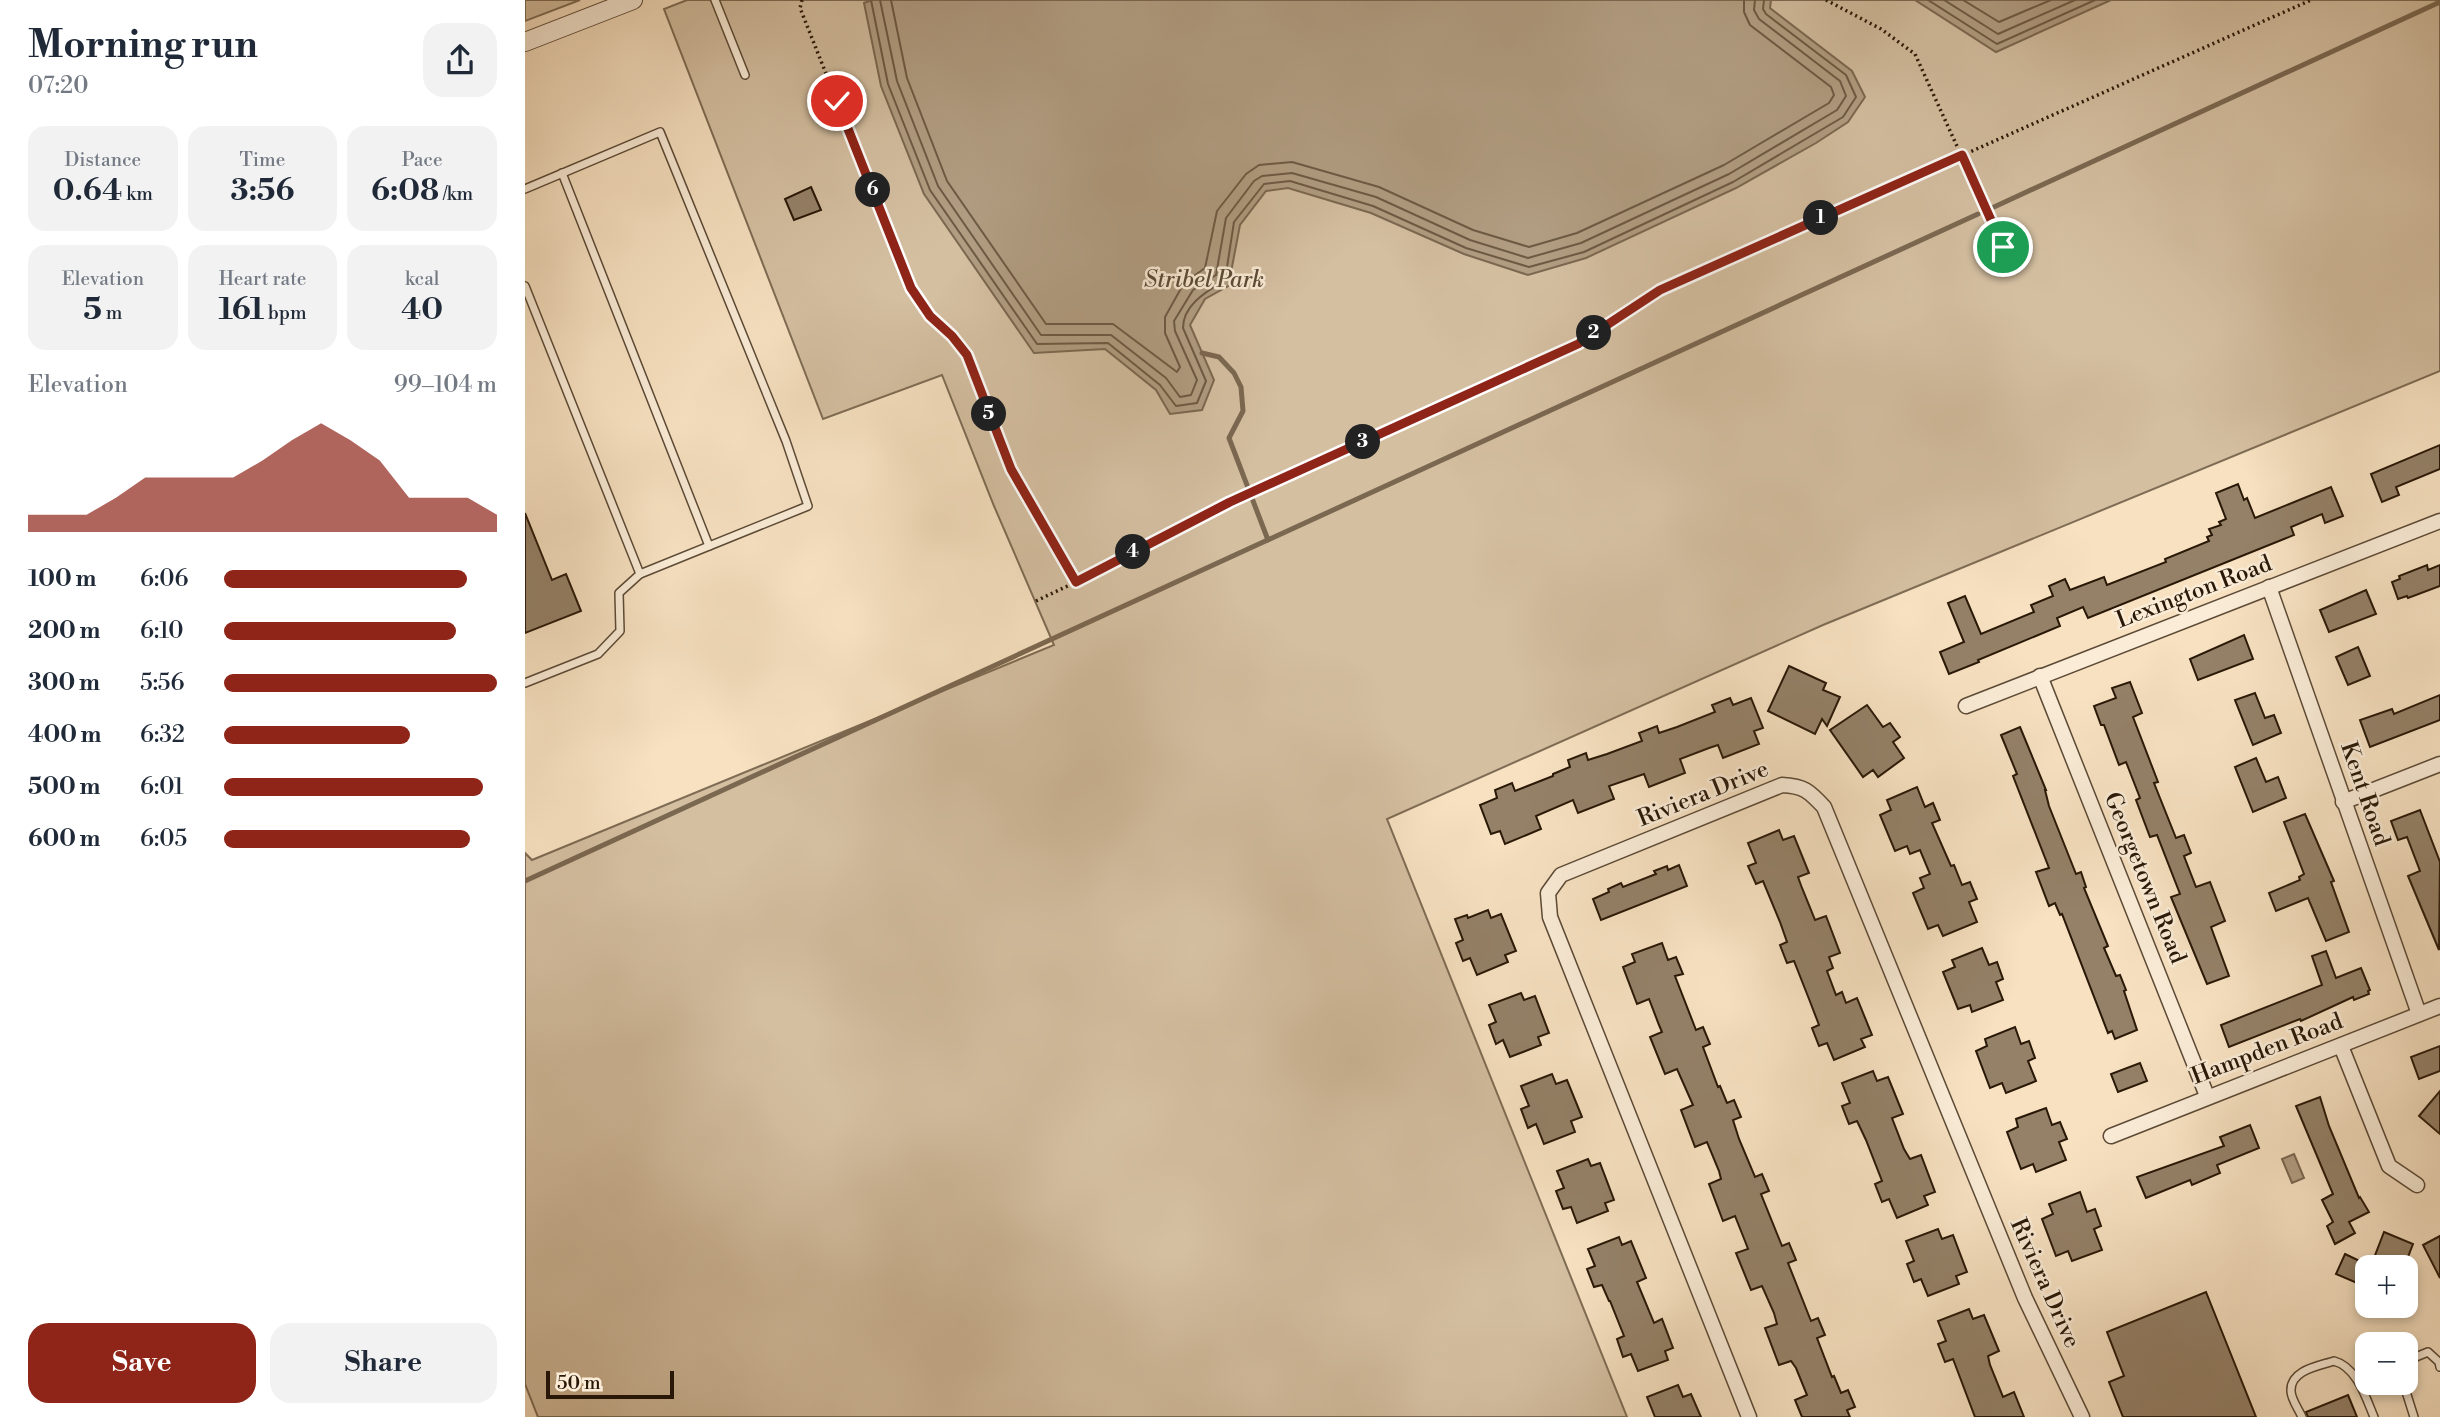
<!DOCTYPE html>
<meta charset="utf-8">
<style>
:root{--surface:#fff;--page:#f2f2f3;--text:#1f2937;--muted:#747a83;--accent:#8f2418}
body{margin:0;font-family:"Libre Bodoni",serif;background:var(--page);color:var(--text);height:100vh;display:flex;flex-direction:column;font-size:26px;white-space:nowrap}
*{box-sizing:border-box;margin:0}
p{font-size:23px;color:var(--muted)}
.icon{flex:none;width:38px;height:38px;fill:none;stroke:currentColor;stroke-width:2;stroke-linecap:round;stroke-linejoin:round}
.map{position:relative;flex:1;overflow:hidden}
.side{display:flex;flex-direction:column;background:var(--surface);width:525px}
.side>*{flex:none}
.buttons{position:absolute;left:1830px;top:1255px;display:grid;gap:14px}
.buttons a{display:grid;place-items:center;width:63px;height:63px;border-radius:14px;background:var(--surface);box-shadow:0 4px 10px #0003;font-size:35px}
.scale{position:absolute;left:21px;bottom:18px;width:128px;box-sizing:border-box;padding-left:7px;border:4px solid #291807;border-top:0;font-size:19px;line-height:24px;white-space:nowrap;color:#291807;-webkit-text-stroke:5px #faecd7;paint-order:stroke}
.pin{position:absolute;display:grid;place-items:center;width:60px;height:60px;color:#fff;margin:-30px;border:4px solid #fff;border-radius:50%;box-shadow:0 2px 7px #0007}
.km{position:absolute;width:35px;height:35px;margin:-18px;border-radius:50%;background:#222;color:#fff;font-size:19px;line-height:35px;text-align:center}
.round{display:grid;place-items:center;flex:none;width:74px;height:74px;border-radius:21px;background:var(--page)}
.overview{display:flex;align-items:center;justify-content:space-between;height:119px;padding:0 28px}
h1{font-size:38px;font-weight:700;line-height:52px}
.metrics{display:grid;grid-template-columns:repeat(3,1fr);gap:10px;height:119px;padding:7px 28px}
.metrics div{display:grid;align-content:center;border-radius:18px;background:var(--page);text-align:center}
.metrics b{font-size:30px;font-weight:700}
.metrics small{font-size:19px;font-weight:400}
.metrics p{font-size:19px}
.chart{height:196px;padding:14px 28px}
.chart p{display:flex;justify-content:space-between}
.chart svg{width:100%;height:126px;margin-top:7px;fill:var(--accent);opacity:.7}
.cta{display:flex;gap:14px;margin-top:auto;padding:14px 28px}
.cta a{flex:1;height:80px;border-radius:21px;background:var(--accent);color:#fff;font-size:28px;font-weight:700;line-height:80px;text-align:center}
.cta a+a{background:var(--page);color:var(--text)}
ul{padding:0 28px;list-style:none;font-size:23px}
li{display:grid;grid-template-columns:112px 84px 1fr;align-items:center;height:52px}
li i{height:18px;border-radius:9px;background:var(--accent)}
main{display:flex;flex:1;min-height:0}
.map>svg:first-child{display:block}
.green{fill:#d4bfa1;stroke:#7e6c54;stroke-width:2}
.water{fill:#b19d82;stroke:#7b6851;stroke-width:2}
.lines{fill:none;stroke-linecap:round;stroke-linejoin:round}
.shore{stroke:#6d5a44;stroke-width:2}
.stream{stroke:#7b6851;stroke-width:5}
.building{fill:#948168;stroke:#291807;stroke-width:2}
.service-casing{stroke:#5c4a36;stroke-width:10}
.minor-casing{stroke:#5c4a36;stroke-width:17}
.tertiary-casing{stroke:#5c4a36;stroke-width:20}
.path{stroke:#291807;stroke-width:3.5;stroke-dasharray:2 3.5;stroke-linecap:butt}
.service{stroke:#faecd7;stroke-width:7}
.minor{stroke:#faecd7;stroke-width:14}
.tertiary{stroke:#faecd7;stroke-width:18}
.route-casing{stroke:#fff;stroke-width:14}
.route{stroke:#8f2418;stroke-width:9}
.labels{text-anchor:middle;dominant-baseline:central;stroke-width:5;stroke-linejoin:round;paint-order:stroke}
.park-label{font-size:23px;font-style:italic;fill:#5c4a35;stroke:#faecd7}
.street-label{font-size:23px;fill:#291807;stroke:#faecd7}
</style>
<main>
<section class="side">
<div class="overview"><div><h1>Morning run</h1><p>07:20</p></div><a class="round"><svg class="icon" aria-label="share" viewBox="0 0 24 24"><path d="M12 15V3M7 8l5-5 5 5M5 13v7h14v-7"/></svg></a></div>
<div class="metrics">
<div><p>Distance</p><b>0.64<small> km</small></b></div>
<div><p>Time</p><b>3:56</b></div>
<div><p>Pace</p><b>6:08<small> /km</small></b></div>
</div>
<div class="metrics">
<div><p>Elevation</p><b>5<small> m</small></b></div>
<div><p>Heart rate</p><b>161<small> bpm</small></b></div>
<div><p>kcal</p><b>40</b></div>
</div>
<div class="chart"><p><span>Elevation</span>99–104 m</p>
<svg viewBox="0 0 160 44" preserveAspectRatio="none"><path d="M0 44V38L10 38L20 38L30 32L40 25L50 25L60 25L70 25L80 19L90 12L100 6L110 12L120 19L130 32L140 32L150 32L160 38V44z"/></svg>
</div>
<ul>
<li><b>100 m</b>6:06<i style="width:89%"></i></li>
<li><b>200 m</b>6:10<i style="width:85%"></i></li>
<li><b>300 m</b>5:56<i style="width:100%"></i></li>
<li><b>400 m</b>6:32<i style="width:68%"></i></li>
<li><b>500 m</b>6:01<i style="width:95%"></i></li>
<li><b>600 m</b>6:05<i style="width:90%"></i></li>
</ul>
<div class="cta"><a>Save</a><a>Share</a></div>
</section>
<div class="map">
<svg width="1915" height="1417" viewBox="0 0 1915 1417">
<rect width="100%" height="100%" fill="#f7e1c1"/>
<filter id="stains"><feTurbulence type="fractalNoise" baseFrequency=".00286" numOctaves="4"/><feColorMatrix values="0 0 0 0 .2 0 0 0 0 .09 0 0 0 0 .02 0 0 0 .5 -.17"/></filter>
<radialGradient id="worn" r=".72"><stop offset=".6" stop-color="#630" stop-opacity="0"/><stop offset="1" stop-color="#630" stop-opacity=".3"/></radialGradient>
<g class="green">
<polygon points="0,0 55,0 0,21"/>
<polygon points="162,0 1915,0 1915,371 1298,625 862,819 1102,1417 13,1417 0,1384 0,853 7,860 529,645 469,506 417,375 298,419 139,9"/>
</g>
<g class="water">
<polygon points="347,0 1246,0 1245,8 1327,71 1340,97 1323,122 1291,143 1211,188 1061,258 1003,275 939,254 846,213 763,188 741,191 715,225 707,267 707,284 680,299 665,325 689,380 677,410 645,414 631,390 580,349 509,353 399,194 356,86 339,3"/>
<polygon points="1390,0 1586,0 1471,52"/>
<polygon points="1769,1154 1779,1178 1767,1183 1757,1159"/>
</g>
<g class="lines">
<g class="shore">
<path d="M 346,0 L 363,84 L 405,190 L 512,344 L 583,343 L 635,385 L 651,406 L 672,403 L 681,381 L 658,328 C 658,304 683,291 700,280 L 709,222 L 739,184 L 765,181 L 848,206 L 941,248 L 1004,267 L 1059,252 L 1208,182 L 1318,117 L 1331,97 L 1321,75 L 1241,14 L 1238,9 L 1239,0"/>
<polyline points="355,0 372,81 413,186 516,335 586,335 641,378 655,397 666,395 672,380 650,331 649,321 668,290 691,275 701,218 729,181 737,176 767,173 851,197 945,240 1003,258 1056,243 1204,174 1312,110 1321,96 1315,81 1234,19 1229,10 1230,0"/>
<polyline points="366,0 382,78 422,181 521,324 588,324 652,372 655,367 640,333 640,317 659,283 680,268 692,211 721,174 734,165 767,162 854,187 948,230 1004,247 1052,233 1199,165 1304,103 1309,95 1306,87 1225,25 1219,12 1219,0"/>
<polyline points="1403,0 1472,44 1570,0"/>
<polyline points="1419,0 1473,34 1550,0"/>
<polyline points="1438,0 1474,22 1526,0"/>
</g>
<g class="stream">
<polyline points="1469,207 1915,2"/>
<polyline points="677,353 694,357 709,373 716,387 718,411 704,438 743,540"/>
<polyline points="0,881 1453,214"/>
</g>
</g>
<g class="building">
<polygon points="286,187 296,210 269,220 260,199"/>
<polygon points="1915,445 1915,469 1871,487 1874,495 1857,502 1846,474"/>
<polygon points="1713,484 1719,500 1722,498 1730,518 1806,487 1818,516 1800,523 1797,514 1766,527 1769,535 1563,618 1558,607 1532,618 1535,626 1453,660 1454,662 1424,674 1415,652 1439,642 1423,603 1440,596 1456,634 1509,612 1506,605 1528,596 1524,586 1540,579 1545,590 1579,577 1582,585 1641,562 1640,559 1684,541 1682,537 1687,535 1684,529 1696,525 1694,522 1701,519 1691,493"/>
<polygon points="0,513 27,580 41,574 56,611 0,633"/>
<polygon points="1902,565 1903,570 1915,565 1915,586 1883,598 1882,596 1873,599 1867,582 1875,579 1874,576"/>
<polygon points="1841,590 1851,614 1804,632 1795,610"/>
<polygon points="1719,635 1728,659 1673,680 1665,659"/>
<polygon points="1833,647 1845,676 1823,685 1811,657"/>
<polygon points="1264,666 1301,683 1298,690 1315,697 1302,726 1297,719 1290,734 1243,711"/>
<polygon points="1605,682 1617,713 1608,717 1633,782 1629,783 1651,838 1659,835 1666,853 1659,856 1671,887 1685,882 1700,921 1686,927 1704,976 1682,984 1646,897 1655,894 1632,835 1625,837 1611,800 1615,798 1601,762 1594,765 1579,725 1576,725 1569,706 1591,698 1587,688"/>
<polygon points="1730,693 1740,718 1749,715 1756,733 1728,745 1710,700"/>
<polygon points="1915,695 1915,720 1845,747 1835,720 1867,709 1869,714"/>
<polygon points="1205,698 1208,705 1226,698 1238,728 1229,731 1234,744 1198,758 1193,745 1184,748 1155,759 1160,773 1124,787 1119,774 1084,786 1089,799 1053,813 1048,800 1011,816 1016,829 980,844 975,831 966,834 955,805 972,798 970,790 987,783 990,791 1028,776 1028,774 1045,767 1043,760 1061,753 1063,760 1082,754 1117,741 1114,733 1132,726 1134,733 1152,727 1190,712 1187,705"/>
<polygon points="1342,705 1358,727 1365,723 1375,737 1368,742 1379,758 1353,777 1348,770 1338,777 1305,730"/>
<polygon points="1495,727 1521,790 1520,790 1524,806 1551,874 1556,872 1561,887 1559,888 1583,946 1579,948 1591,976 1595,975 1601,990 1599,991 1612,1030 1590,1039 1587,1031 1583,1033 1537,914 1535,915 1530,903 1524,906 1511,872 1524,868 1488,776 1492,774 1476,735"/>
<polygon points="1731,758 1741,782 1753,777 1761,798 1728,812 1710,767"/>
<polygon points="1392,787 1400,807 1408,803 1415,820 1407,823 1426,866 1429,865 1437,885 1445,882 1452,899 1444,902 1452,922 1418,936 1413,925 1403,929 1388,893 1399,888 1395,878 1405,874 1395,850 1385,854 1382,846 1370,851 1355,815 1366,810 1362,800"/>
<polygon points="1895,810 1915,862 1914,950 1883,876 1895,871 1882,837 1873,840 1866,821"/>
<polygon points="1780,814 1809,881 1806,882 1824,932 1801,941 1783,898 1751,911 1744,893 1775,880 1774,877 1779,874 1759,822"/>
<polygon points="1254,830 1258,840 1269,836 1284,873 1273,877 1277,888 1290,920 1301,916 1315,953 1304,957 1308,968 1302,971 1311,995 1317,992 1321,1003 1332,998 1347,1035 1336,1039 1340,1047 1309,1060 1302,1043 1294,1046 1287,1028 1294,1025 1284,999 1269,961 1262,963 1255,945 1262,942 1255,922 1238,881 1231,884 1223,866 1231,863 1223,843"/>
<polygon points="1154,865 1162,886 1076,920 1068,899 1084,892 1083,889 1096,883 1098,887 1131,874 1129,871 1142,866 1143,870"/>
<polygon points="963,910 966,918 976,914 991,951 980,955 983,962 952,975 945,958 938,961 931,943 938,940 930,919 942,915 943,918"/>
<polygon points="1137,943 1143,960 1151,957 1158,974 1150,976 1171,1030 1178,1027 1185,1044 1178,1047 1193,1087 1195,1086 1202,1103 1209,1100 1216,1117 1208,1120 1214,1139 1230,1177 1237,1174 1244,1191 1236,1194 1257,1246 1264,1243 1271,1260 1263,1263 1286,1321 1293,1318 1300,1335 1292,1338 1307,1377 1309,1376 1316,1393 1323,1390 1330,1407 1322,1410 1325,1417 1277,1417 1270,1400 1282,1395 1271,1368 1266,1361 1254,1365 1240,1328 1252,1324 1249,1313 1237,1286 1226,1290 1211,1253 1223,1249 1220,1241 1210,1216 1198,1221 1184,1184 1196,1179 1194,1171 1182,1142 1170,1147 1156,1110 1168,1105 1152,1069 1140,1074 1125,1037 1137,1032 1134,1025 1124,999 1112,1004 1098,967 1110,962 1107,954"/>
<polygon points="1457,948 1464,965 1472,962 1478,979 1471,982 1478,1000 1447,1012 1445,1005 1433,1009 1418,972 1430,967 1427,960"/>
<polygon points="1801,951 1811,978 1836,968 1845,990 1843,991 1844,994 1829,1000 1828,997 1776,1021 1775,1019 1704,1047 1696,1025 1797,985 1787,956"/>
<polygon points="996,993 999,1000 1010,996 1024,1033 1013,1037 1016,1045 985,1057 978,1040 971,1044 964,1025 971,1022 964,1005"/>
<polygon points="1490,1027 1496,1044 1504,1041 1510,1058 1503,1061 1511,1081 1481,1093 1477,1083 1465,1088 1451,1051 1462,1046 1460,1039"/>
<polygon points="1915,1046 1915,1071 1894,1079 1886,1057"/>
<polygon points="1615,1063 1622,1081 1593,1092 1586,1074"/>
<polygon points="1348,1071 1352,1081 1363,1077 1378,1114 1367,1118 1379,1149 1385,1159 1396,1155 1410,1192 1399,1196 1403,1205 1372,1218 1364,1199 1357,1202 1350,1184 1357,1181 1341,1140 1332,1121 1324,1124 1317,1106 1325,1103 1317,1083"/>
<polygon points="1027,1074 1031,1084 1042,1080 1057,1117 1046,1121 1050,1132 1019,1144 1011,1124 1003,1128 996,1109 1004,1106 996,1086"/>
<polygon points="1915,1091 1915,1134 1894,1116"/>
<polygon points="1795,1097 1804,1126 1834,1198 1835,1197 1844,1212 1824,1222 1830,1233 1810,1244 1802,1226 1808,1222 1797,1200 1808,1194 1771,1106"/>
<polygon points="1521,1108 1527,1125 1535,1122 1542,1139 1534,1142 1541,1160 1511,1172 1508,1164 1496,1169 1482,1132 1493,1127 1491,1119"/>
<polygon points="1725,1125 1734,1148 1692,1165 1695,1173 1667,1185 1665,1180 1621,1198 1612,1177 1699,1146 1695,1137"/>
<polygon points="1063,1159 1066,1166 1075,1163 1089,1200 1080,1203 1083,1211 1052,1223 1046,1207 1038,1209 1031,1191 1039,1188 1032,1171"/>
<polygon points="1555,1192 1562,1212 1570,1209 1576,1226 1569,1229 1577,1250 1547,1261 1543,1251 1531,1256 1517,1219 1528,1214 1524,1204"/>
<polygon points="1413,1229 1417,1239 1428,1235 1442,1272 1431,1276 1434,1284 1403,1296 1396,1279 1389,1282 1382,1264 1389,1261 1381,1241"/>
<polygon points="1859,1232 1888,1244 1879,1267 1873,1267 1849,1258"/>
<polygon points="1915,1236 1915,1278 1898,1245"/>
<polygon points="1094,1237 1097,1245 1106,1241 1121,1278 1112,1282 1129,1323 1137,1319 1148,1348 1140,1351 1143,1360 1113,1371 1106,1354 1098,1357 1092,1339 1099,1336 1085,1301 1084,1301 1077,1285 1069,1287 1062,1269 1070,1266 1063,1249"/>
<polygon points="1820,1254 1841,1264 1832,1283 1811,1274"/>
<polygon points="1681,1292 1731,1417 1598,1417 1584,1382 1599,1376 1582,1332"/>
<polygon points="1444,1309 1448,1319 1459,1315 1474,1351 1463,1356 1465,1365 1478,1397 1489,1392 1499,1417 1450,1417 1428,1359 1420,1362 1413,1344 1421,1341 1413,1321"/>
<polygon points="1153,1385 1158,1397 1166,1394 1176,1417 1130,1417 1122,1397"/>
<polygon points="1823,1395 1832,1417 1783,1417 1781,1412"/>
</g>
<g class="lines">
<g class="service-casing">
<g id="service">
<polyline points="190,0 220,75"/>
<polyline points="37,173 184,546"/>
<polyline points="0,189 135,132 261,441 283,506 115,574 94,593 95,631 73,654 0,683"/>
<polyline points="0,286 115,574"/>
<polyline points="1881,1361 1903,1352 1914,1362 1915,1367"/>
<polyline points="1878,1382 1889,1417"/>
<path d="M 1777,1417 C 1774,1410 1766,1399 1766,1391 C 1765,1370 1794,1366 1809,1361 C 1832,1367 1841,1398 1849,1417"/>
</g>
</g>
<g class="minor-casing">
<g id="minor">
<polyline points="1744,587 1894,1014"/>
<polyline points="1515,676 1682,1096"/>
<polyline points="1441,706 1915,521"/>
<polyline points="1818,802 1915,764"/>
<polyline points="1816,1046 1864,1166 1892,1185"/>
<polyline points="1586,1136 1915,1006"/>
<path d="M 1224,1417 L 1025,917 L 1023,893 L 1036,875 L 1257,785 C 1279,786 1284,791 1299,807 L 1500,1298 L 1557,1417"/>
</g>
</g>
<g class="tertiary-casing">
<polyline id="tertiary" points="0,42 108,0"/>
</g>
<g class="path">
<polyline points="277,0 275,8 386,288 405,316 427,336 442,355 486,469 551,582 705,502 1053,344 1135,290 1786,0"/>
<polyline points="1301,0 1356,29 1390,54 1478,247"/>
<polyline points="511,601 551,582"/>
</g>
<use href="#service" class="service"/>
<use href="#minor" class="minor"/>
<use href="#tertiary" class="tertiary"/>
</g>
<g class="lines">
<g class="route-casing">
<polyline id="route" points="312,101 386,288 405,316 427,336 442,355 486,469 551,582 705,502 1053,344 1135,290 1437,155 1478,247"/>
</g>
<use href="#route" class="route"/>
</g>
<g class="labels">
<g class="park-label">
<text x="679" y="280">Stribel Park</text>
</g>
<g class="street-label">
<text transform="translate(1669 592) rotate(-21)">Lexington Road</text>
<text transform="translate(1178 794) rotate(-22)">Riviera Drive</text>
<text transform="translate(1840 794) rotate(71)">Kent Road</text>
<text transform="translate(1620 878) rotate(68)">Georgetown Road</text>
<text transform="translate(1742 1049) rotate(-21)">Hampden Road</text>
<text transform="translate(1520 1283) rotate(66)">Riviera Drive</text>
</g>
</g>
<rect width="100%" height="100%" filter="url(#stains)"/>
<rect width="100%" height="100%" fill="url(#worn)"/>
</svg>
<div class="buttons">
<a>+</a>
<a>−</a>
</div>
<div class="scale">50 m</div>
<div class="pin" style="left:1478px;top:247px;background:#1e9e55"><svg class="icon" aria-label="arrive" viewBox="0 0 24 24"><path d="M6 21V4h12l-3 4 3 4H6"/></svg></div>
<div class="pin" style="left:312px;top:101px;background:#d93025"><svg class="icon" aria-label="check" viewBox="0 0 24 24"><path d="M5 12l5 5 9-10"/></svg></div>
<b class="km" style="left:1296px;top:218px">1</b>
<b class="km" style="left:1069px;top:333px">2</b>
<b class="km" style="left:838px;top:442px">3</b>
<b class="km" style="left:608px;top:552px">4</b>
<b class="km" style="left:464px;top:414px">5</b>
<b class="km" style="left:348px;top:190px">6</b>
</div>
</main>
